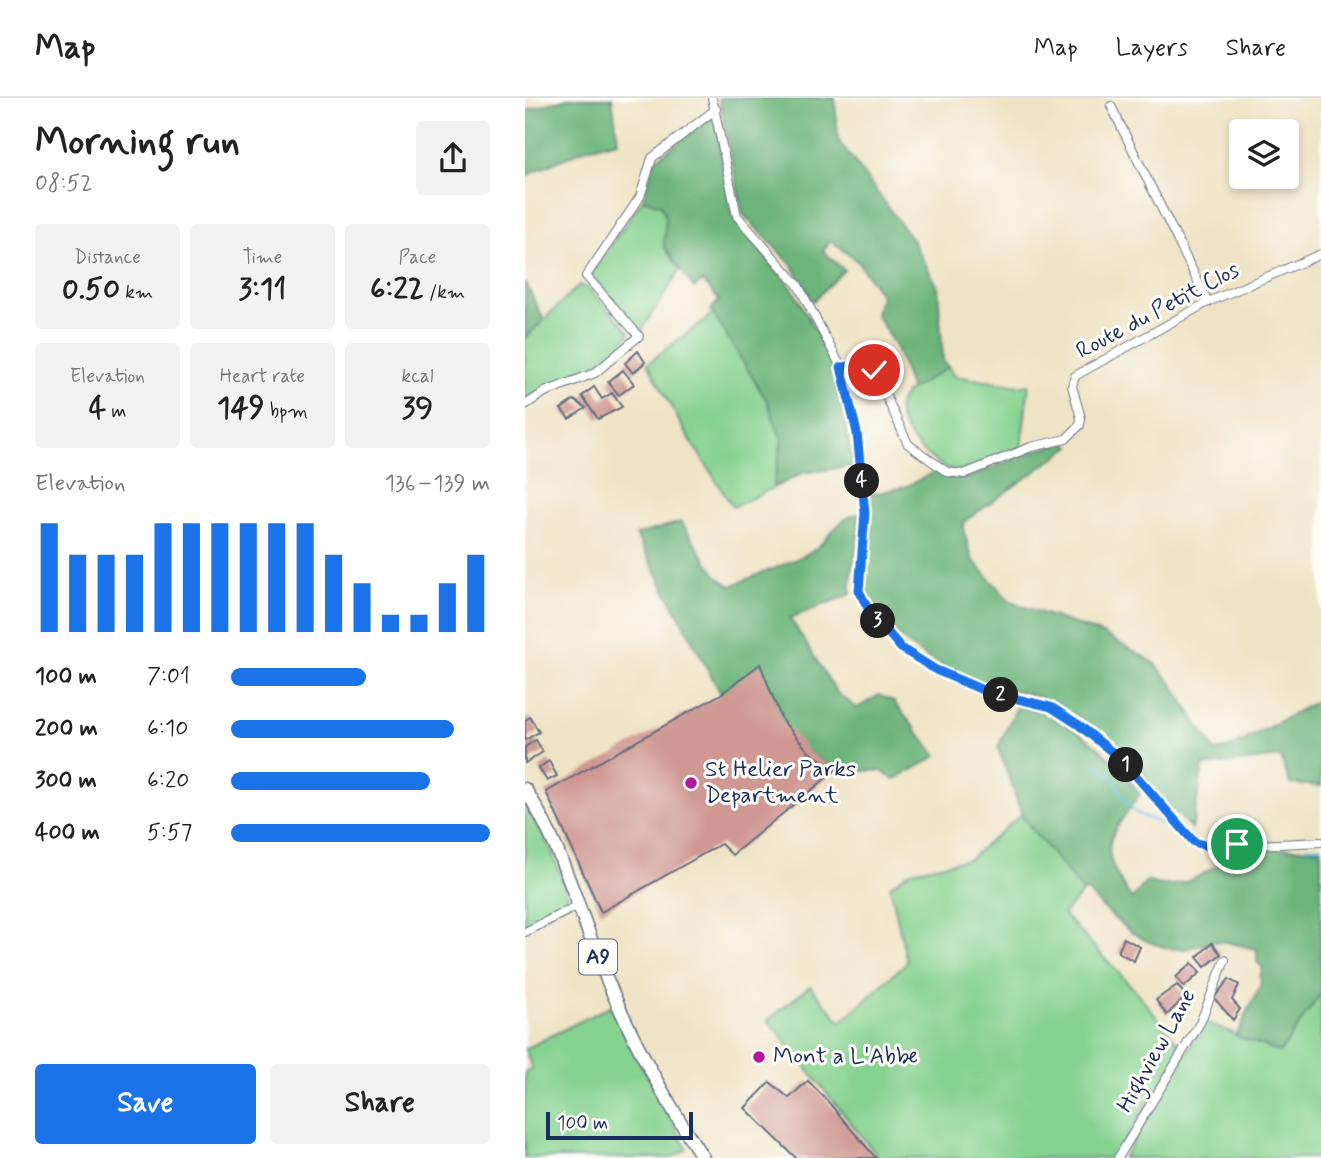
<!DOCTYPE html>
<meta charset="utf-8">
<style>
:root{--surface:#fff;--page:#f2f2f2;--text:#222;--muted:#767676;--line:#e0e0e0;--accent:#1a73e8}
body{margin:0;font-family:Mynerve,sans-serif;background:var(--page);color:var(--text);height:100vh;display:flex;flex-direction:column;font-size:26px;white-space:nowrap}
*{box-sizing:border-box;margin:0}
p{font-size:23px;color:var(--muted)}
.icon{flex:none;width:38px;height:38px;fill:none;stroke:currentColor;stroke-width:2;stroke-linecap:round;stroke-linejoin:round}
.map{position:relative;flex:1;overflow:hidden}
.side{display:flex;flex-direction:column;background:var(--surface);width:525px}
.side>*{flex:none}
.buttons{position:absolute;left:704px;top:21px;display:grid;gap:14px}
.buttons a{display:grid;place-items:center;width:70px;height:70px;border-radius:7px;background:var(--surface);box-shadow:0 4px 10px #0003;font-size:35px}
.scale{position:absolute;left:21px;bottom:18px;width:147px;box-sizing:border-box;padding-left:7px;border:4px solid #1b2f5e;border-top:0;font-size:19px;line-height:24px;white-space:nowrap;color:#1b2f5e;-webkit-text-stroke:5px #fdfcf7;paint-order:stroke}
.pin{position:absolute;display:grid;place-items:center;width:60px;height:60px;color:#fff;margin:-30px;border:4px solid #fff;border-radius:50%;box-shadow:0 2px 7px #0007}
.km{position:absolute;width:35px;height:35px;margin:-18px;border-radius:50%;background:#222;color:#fff;font-size:19px;line-height:35px;text-align:center}
.round{display:grid;place-items:center;flex:none;width:74px;height:74px;border-radius:7px;background:var(--page)}
.head{display:flex;align-items:center;justify-content:space-between;height:119px;padding:0 35px}
h1{font-size:38px;font-weight:700;line-height:52px}
.stats{display:grid;grid-template-columns:repeat(3,1fr);gap:10px;height:119px;padding:7px 35px}
.stats div{display:grid;align-content:center;border-radius:7px;background:var(--page);text-align:center}
.stats b{font-size:30px;font-weight:700}
.stats small{font-size:19px;font-weight:400}
.stats p{font-size:19px}
.chart{height:196px;padding:14px 35px}
.chart p{display:flex;justify-content:space-between}
.chart svg{width:100%;height:126px;margin-top:7px;stroke:var(--accent);stroke-width:6}
.button{display:flex;gap:14px;margin-top:auto;padding:14px 35px}
.button a{flex:1;height:80px;border-radius:7px;background:var(--accent);color:#fff;font-size:28px;font-weight:700;line-height:80px;text-align:center}
.button a+a{background:var(--page);color:var(--text)}
ul{padding:0 35px;list-style:none;font-size:23px}
li{display:grid;grid-template-columns:112px 84px 1fr;align-items:center;height:52px}
li i{height:18px;border-radius:9px;background:var(--accent)}
header{display:flex;align-items:center;gap:42px;box-sizing:border-box;height:98px;padding:0 35px;background:var(--surface);border-bottom:2px solid var(--line)}
header strong{font-size:33px}
nav{display:flex;gap:38px;margin-inline-start:auto;font-size:24px}
main{display:flex;flex:1;min-height:0}
.map>svg:first-child{display:block}
.green{fill:#86d290;stroke:#508077;stroke-width:2}
.forest{fill:#6cb47a;stroke:#44726c;stroke-width:2}
.lines{fill:none;stroke-linecap:round;stroke-linejoin:round}
.stream{stroke:#5bb7d9;stroke-width:2.5}
.building{fill:#cf9893}
.minor-casing{stroke:#656e82;stroke-width:10}
.primary-casing{stroke:#656e82;stroke-width:15}
.minor{stroke:#fff;stroke-width:8}
.primary{stroke:#fff;stroke-width:12}
.route-casing{stroke:#fff;stroke-width:14}
.route{stroke:#1a73e8;stroke-width:9}
.poi-dot{fill:#b5179e;stroke:#fdfcf7;stroke-width:2.5}
.labels{text-anchor:middle;dominant-baseline:central;stroke-width:6;stroke-linejoin:round;paint-order:stroke}
.shield{fill:#fdfcf7;stroke:#5f6c8c;stroke-width:2}
.shield-label{font-size:21px;font-weight:bold;fill:#1b2f5e}
.street-label{font-size:23px;fill:#1b2f5e;stroke:#fdfcf7}
.poi-label{font-size:23px;fill:#1b2f5e;stroke:#fdfcf7;text-anchor:start}
</style>
<header>
<strong>Map</strong>
<nav><a>Map</a><a>Layers</a><a>Share</a></nav>
</header>
<main>
<section class="side">
<div class="head"><div><h1>Morning run</h1><p>08:52</p></div><a class="round"><svg class="icon" aria-label="share" viewBox="0 0 24 24"><path d="M12 15V3M7 8l5-5 5 5M5 13v7h14v-7"/></svg></a></div>
<div class="stats">
<div><p>Distance</p><b>0.50<small> km</small></b></div>
<div><p>Time</p><b>3:11</b></div>
<div><p>Pace</p><b>6:22<small> /km</small></b></div>
</div>
<div class="stats">
<div><p>Elevation</p><b>4<small> m</small></b></div>
<div><p>Heart rate</p><b>149<small> bpm</small></b></div>
<div><p>kcal</p><b>39</b></div>
</div>
<div class="chart"><p><span>Elevation</span>136–139 m</p>
<svg viewBox="0 0 160 44" preserveAspectRatio="none"><path d="M5 44V6M15 44V17M25 44V17M35 44V17M45 44V6M55 44V6M65 44V6M75 44V6M85 44V6M95 44V6M105 44V17M115 44V27M125 44V38M135 44V38M145 44V27M155 44V17"/></svg>
</div>
<ul>
<li><b>100 m</b>7:01<i style="width:52%"></i></li>
<li><b>200 m</b>6:10<i style="width:86%"></i></li>
<li><b>300 m</b>6:20<i style="width:77%"></i></li>
<li><b>400 m</b>5:57<i style="width:100%"></i></li>
</ul>
<div class="button"><a>Save</a><a>Share</a></div>
</section>
<div class="map">
<svg width="796" height="1060" viewBox="0 0 796 1060">
<rect width="100%" height="100%" fill="#fdfcf7"/>
<filter id="ink" filterUnits="userSpaceOnUse"><feTurbulence type="fractalNoise" baseFrequency=".0143" numOctaves="2"/><feDisplacementMap in="SourceGraphic" scale="14" xChannelSelector="R" yChannelSelector="G"/><feConvolveMatrix kernelMatrix="1 2 1 2 8 2 1 2 1" color-interpolation-filters="sRGB"/></filter>
<filter id="wash" filterUnits="userSpaceOnUse"><feTurbulence type="fractalNoise" baseFrequency=".00686" numOctaves="4" result="noise"/><feDisplacementMap in="SourceGraphic" scale="28" xChannelSelector="R" yChannelSelector="G"/><feGaussianBlur stdDeviation="1.57" result="paint"/><feColorMatrix in="noise" values="0 0 0 0 0 0 0 0 0 0 0 0 0 0 0 0 0 1.4 0 .05"/><feComposite in="paint" operator="in"/></filter>
<g filter="url(#wash)">
<rect width="100%" height="100%" fill="#efe3c5"/>
<g class="green">
<polygon points="118,101 136,107 141,119 139,148 155,172 116,233 66,177"/>
<path d="M 54,187 L 63,190 L 105,234 C 96,249 76,266 61,275 C 42,287 19,288 0,301 L 0,240 Z"/>
<polygon points="189,215 242,303 257,342 248,390 208,409 160,334 123,265"/>
<path d="M 423,269 L 429,278 L 494,288 L 504,286 L 496,349 C 482,355 449,372 435,373 C 411,373 365,328 375,304 C 381,288 409,278 423,269 Z"/>
<polygon points="0,706 26,751 45,804 0,828"/>
<polygon points="496,717 558,794 538,816 608,890 657,950 589,1060 354,1060 243,922 285,888 316,924 382,864 365,788 386,773 444,761"/>
<polygon points="796,895 796,1060 598,1060 680,924 755,954"/>
<polygon points="85,908 162,1051 146,1060 0,1060 0,974 7,970 0,951"/>
</g>
<g class="forest">
<polygon points="42,0 87,0 93,43 62,50 0,78 0,13"/>
<polygon points="194,0 310,0 313,42 386,140 413,189 418,263 423,269 386,292 371,250 351,216 356,197 333,164 306,143 298,153 319,172 288,203 268,168 218,116"/>
<polygon points="189,17 207,119 268,191 311,271 328,368 278,375 248,390 257,342 242,303 186,212 194,202 178,183 169,190 139,148 141,119 136,107 118,101 130,62"/>
<polygon points="0,184 19,222 0,240"/>
<path d="M 541,344 L 546,348 L 440,423 L 438,431 L 448,462 L 485,504 L 578,536 L 628,564 L 645,583 L 690,653 L 705,650 L 796,601 L 796,688 L 765,686 L 756,659 L 678,668 L 667,731 C 636,702 614,664 580,638 C 561,624 538,609 516,600 C 498,593 478,591 459,585 C 415,572 358,539 342,492 C 334,469 348,428 342,397 L 380,389 L 412,373 L 419,379 L 440,381 L 506,354 Z"/>
<path d="M 334,416 C 336,443 324,469 326,496 L 265,520 L 312,595 L 332,610 L 354,597 L 368,603 L 412,658 L 369,682 L 357,673 L 311,672 L 196,596 L 111,437 L 156,424 L 191,477 L 206,488 C 232,476 262,467 287,453 C 304,443 312,419 334,416 Z"/>
<path d="M 493,607 C 548,623 581,650 615,696 C 581,743 571,749 607,801 L 622,783 C 648,795 677,778 699,763 L 700,754 L 735,750 L 796,751 L 796,895 L 755,954 L 711,938 L 736,886 L 735,878 L 738,870 L 732,864 L 732,851 C 719,849 706,844 694,843 C 687,843 668,850 657,851 C 614,851 588,819 561,792 L 558,794 L 498,720 L 473,649 Z"/>
</g>
<g class="lines">
<g class="stream">
<path d="M 571,668 C 598,681 593,698 609,713 C 617,720 626,720 634,725 C 657,737 669,756 698,752"/>
<polyline points="781,749 796,749"/>
</g>
</g>
<g id="blocks">
<g class="building">
<polygon points="113,253 120,264 108,275 100,265"/>
<polygon points="98,272 109,286 94,297 83,284"/>
<polygon points="69,289 77,301 87,295 97,309 73,321 57,298"/>
<polygon points="49,302 61,310 44,321 36,311"/>
<polygon points="235,566 257,622 283,653 311,672 207,757 196,746 76,814 21,694 196,596"/>
<polygon points="5,619 14,634 0,642 0,622"/>
<polygon points="11,642 18,654 0,665 0,649"/>
<polygon points="24,663 32,678 22,683 14,670"/>
<polygon points="599,840 615,849 609,863 593,854"/>
<polygon points="687,845 696,856 680,869 672,859"/>
<polygon points="667,865 675,875 659,889 651,879"/>
<polygon points="704,881 714,887 707,902 715,911 708,922 689,900"/>
<polygon points="652,887 661,898 642,917 631,902"/>
<polygon points="283,983 298,998 351,1060 271,1060 220,1010 245,984 264,1000"/>
</g>
</g>
</g>
<g filter="url(#ink)">
<use href="#blocks" fill-opacity="0" stroke="#656e82" stroke-width="2"/>
<g class="lines">
<g class="minor-casing">
<g id="minor">
<polyline points="187,0 212,118 273,187 316,269 332,335 340,415 334,493 344,512 376,550 411,572 460,593 526,609 554,627 598,663 669,744 685,749 796,744"/>
<polyline points="586,8 683,204"/>
<polyline points="316,269 343,267 349,272 383,346 422,374 439,376 506,349 541,341 555,327 556,320 547,288 550,278 683,204 796,156"/>
<polyline points="0,307 20,294 70,275 114,238 61,178 115,99 127,60 191,11"/>
<polyline points="0,834 54,807"/>
<polyline points="593,1060 675,925 700,862"/>
</g>
</g>
<g class="primary-casing">
<path id="primary" d="M 0,691 C 34,743 51,804 74,862 C 100,928 139,1000 178,1060"/>
</g>
<use href="#minor" class="minor"/>
<use href="#primary" class="primary"/>
</g>
</g>
<g class="lines" filter="url(#ink)">
<g class="route-casing">
<polyline id="route" points="349,272 343,267 316,269 332,335 340,415 334,493 344,512 376,550 411,572 460,593 526,609 554,627 598,663 669,744 685,749 712,746"/>
</g>
<use href="#route" class="route"/>
</g>
<g class="poi-dot">
<circle cx="166" cy="685" r="7"/>
<circle cx="234" cy="959" r="7"/>
</g>
<g class="labels">
<rect class="shield" x="54" y="841.5" width="38" height="35" rx="5"/>
<g class="shield-label">
<text x="73" y="859">A9</text>
</g>
<g class="street-label">
<text transform="translate(633 213) rotate(-28)">Route du Petit Clos</text>
<text transform="translate(632 953) rotate(-61)">Highview Lane</text>
</g>
<g class="poi-label">
<text x="180" y="672">St Helier Parks<tspan x="180" dy="26">Department</tspan></text>
<text x="248" y="959">Mont a L'Abbe</text>
</g>
</g>
</svg>
<div class="buttons">
<a><svg class="icon" aria-label="layers" viewBox="0 0 24 24"><path d="M12 4l9 5-9 5-9-5zM3 14l9 5 9-5"/></svg></a>
</div>
<div class="scale">100 m</div>
<div class="pin" style="left:712px;top:746px;background:#1e9e55"><svg class="icon" aria-label="arrive" viewBox="0 0 24 24"><path d="M6 21V4h12l-3 4 3 4H6"/></svg></div>
<div class="pin" style="left:349px;top:272px;background:#d93025"><svg class="icon" aria-label="check" viewBox="0 0 24 24"><path d="M5 12l5 5 9-10"/></svg></div>
<b class="km" style="left:601px;top:667px">1</b>
<b class="km" style="left:476px;top:597px">2</b>
<b class="km" style="left:353px;top:523px">3</b>
<b class="km" style="left:337px;top:383px">4</b>
</div>
</main>
